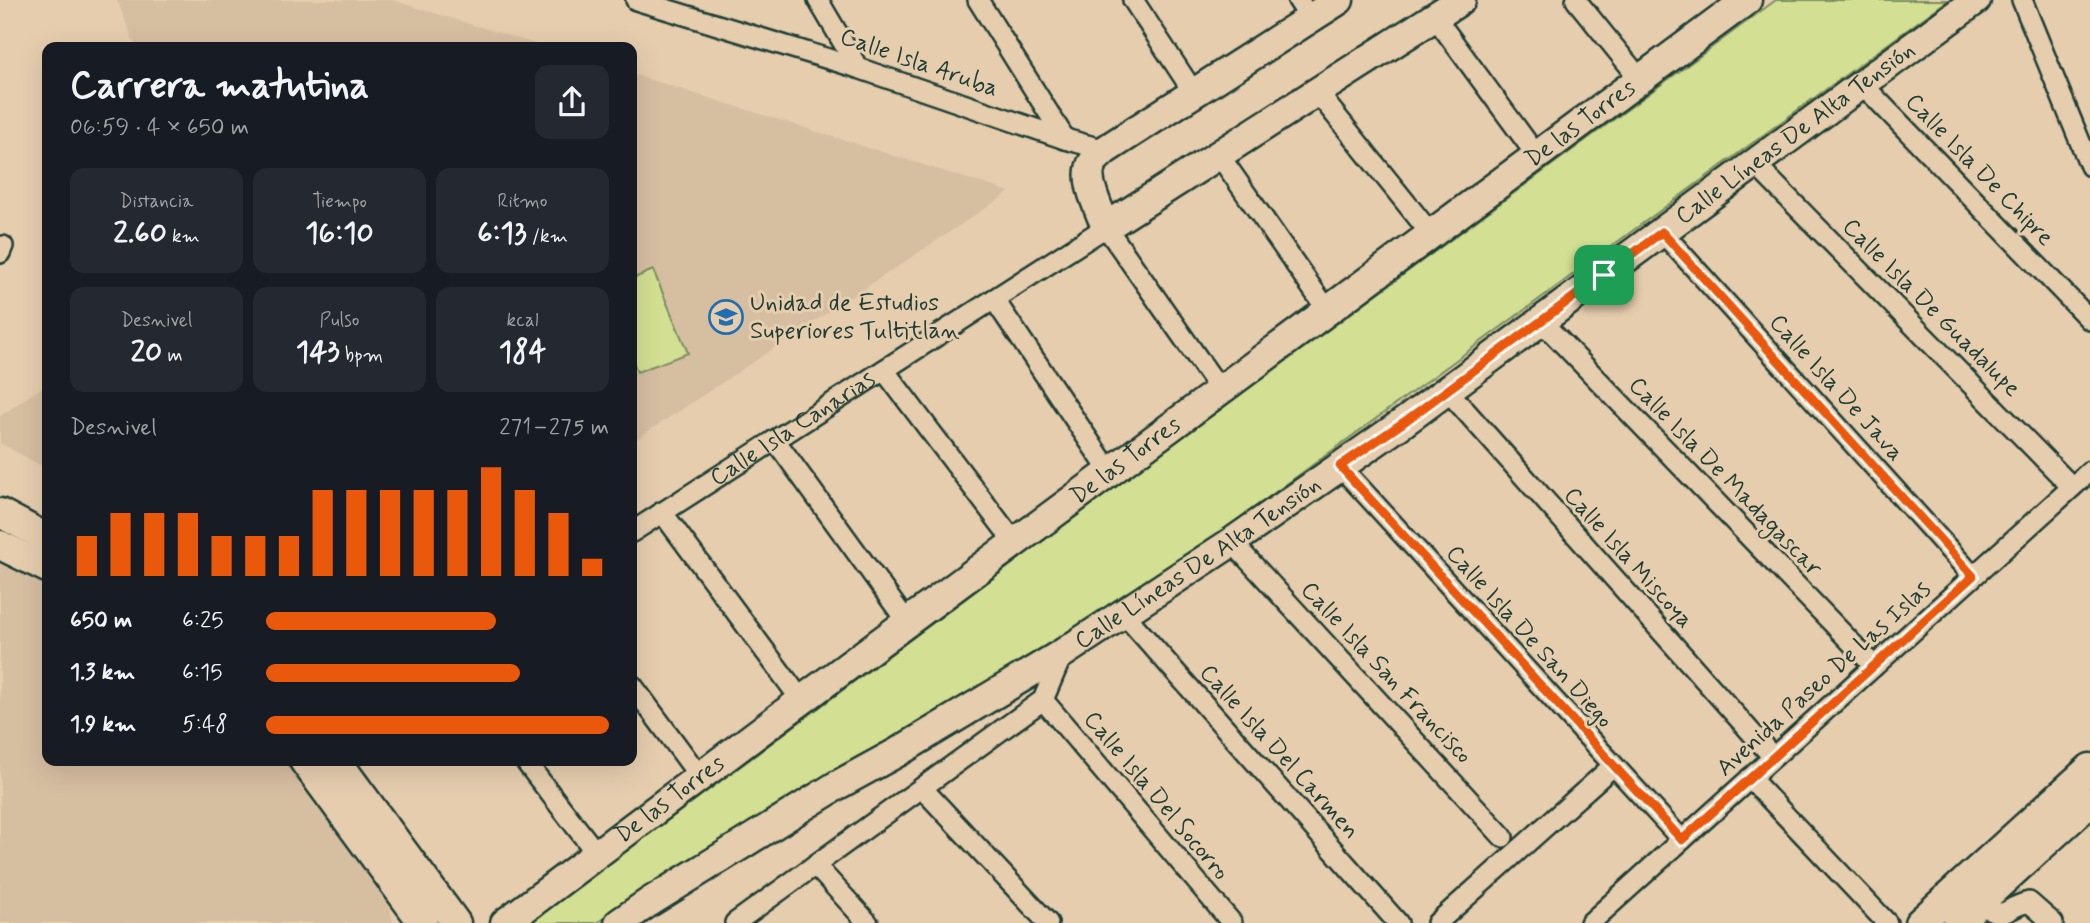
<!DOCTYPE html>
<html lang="es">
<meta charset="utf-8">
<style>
:root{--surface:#171b24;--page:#242831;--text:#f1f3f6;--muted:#9ea1a6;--accent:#ea580c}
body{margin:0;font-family:Mynerve,sans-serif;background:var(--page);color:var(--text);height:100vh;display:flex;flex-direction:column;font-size:26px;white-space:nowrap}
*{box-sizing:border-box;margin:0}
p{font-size:23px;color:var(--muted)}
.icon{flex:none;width:38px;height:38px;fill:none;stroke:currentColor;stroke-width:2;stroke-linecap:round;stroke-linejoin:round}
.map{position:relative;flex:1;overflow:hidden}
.panel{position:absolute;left:42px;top:42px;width:595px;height:724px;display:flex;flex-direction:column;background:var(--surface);border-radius:14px;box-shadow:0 7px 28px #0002}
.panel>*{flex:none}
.pin{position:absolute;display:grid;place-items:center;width:60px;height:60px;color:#fff;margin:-30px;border-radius:14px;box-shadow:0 4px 10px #0006}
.round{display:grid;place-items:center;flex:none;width:74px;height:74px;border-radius:14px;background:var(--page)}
.summary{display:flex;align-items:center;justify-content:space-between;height:119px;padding:0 28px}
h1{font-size:38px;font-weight:700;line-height:52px}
.metrics{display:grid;grid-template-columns:repeat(3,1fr);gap:10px;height:119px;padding:7px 28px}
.metrics div{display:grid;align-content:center;border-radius:14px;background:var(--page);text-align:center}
.metrics b{font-size:30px;font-weight:700}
.metrics small{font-size:19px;font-weight:400}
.metrics p{font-size:19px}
.chart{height:196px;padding:14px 28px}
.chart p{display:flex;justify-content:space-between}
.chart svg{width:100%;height:126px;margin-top:7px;stroke:var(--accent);stroke-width:6}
ul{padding:0 28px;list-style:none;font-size:23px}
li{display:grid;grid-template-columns:112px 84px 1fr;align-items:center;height:52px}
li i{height:18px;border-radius:9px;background:var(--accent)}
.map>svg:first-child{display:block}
.built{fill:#d6bea1}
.green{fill:#d3df92;stroke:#798e63;stroke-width:2}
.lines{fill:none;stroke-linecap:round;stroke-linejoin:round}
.street-casing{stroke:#1f3d34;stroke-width:24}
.secondary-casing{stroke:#1f3d34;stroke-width:33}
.street{stroke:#e6cdae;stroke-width:19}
.secondary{stroke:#e6cdae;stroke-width:28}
.route-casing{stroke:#fff;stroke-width:14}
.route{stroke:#ea580c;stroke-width:9}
.labels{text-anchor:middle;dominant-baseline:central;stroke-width:6;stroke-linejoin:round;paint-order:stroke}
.street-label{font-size:24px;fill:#1f3d34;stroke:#e6cdae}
.poi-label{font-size:24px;fill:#1f3d34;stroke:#e6cdae;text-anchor:start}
</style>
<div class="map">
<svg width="2090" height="923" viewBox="0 0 2090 923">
<rect width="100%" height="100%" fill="#e6cdae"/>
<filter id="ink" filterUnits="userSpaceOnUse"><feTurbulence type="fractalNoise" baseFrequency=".0143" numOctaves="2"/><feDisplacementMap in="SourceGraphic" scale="14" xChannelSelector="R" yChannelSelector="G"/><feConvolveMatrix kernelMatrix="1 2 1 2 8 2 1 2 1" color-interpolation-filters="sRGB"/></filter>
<g filter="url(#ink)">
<g class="built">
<polygon points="117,0 392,0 545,47 136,47"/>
<polygon points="632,74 1010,192 632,442"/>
<polygon points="47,384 47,469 0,443 0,416"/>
<polygon points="0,556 47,579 47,761 289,761 312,796 388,897 393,923 0,923"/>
</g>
<g class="green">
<polygon points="1776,0 1948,0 1176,565 982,686 669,871 597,923 530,923 1130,476"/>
<polygon points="653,270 688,353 637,372 632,358 632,279"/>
</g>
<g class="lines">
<g class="street-casing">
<g id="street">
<polyline points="636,0 858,68 1065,139 1105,150"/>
<polyline points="818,0 858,68"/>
<polyline points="978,0 1065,139"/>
<polyline points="1133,0 1194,93"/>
<polyline points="1298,0 1310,18"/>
<polyline points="1576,0 1640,79"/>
<polyline points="2022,0 2090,166"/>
<polyline points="1435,17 1537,156"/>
<polyline points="1862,84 2090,320"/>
<polyline points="1317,92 1431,234"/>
<polyline points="1219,155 1328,311"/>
<polyline points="1754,163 2072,487"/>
<polyline points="1662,232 1973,576"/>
<polyline points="0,253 3,246"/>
<polyline points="994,299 1110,472"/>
<polyline points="1541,321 1874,666"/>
<polyline points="884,370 1015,543"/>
<polyline points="1447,390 1773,757"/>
<polyline points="775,440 907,622"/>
<polyline points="1340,466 1682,840"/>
<polyline points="662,512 802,701"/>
<path id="s1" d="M 632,532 L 1106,227 L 1220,390"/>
<polyline points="1232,542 1503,837"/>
<polyline points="1124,614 1398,923"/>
<polyline points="632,685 700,777"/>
<polyline points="1043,700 1232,923"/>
<polyline points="525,761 597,854"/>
<polyline points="1750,778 1887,923"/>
<polyline points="922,788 1048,923"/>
<polyline points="815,865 868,923"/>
<path d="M 1979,903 C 2010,923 2001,908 2029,902 L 2053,923"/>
<polyline points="735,923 1043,700 1063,653"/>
<polyline points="1437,923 1613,766"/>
<polyline points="1590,923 2090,471"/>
</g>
</g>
<g class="secondary-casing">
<g id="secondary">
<path d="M 1339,0 L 1105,150 C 1101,154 1096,158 1093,162 C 1082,178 1100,211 1106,227 L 1461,0"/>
<polyline points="0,513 47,538"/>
<polyline points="0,545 47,568"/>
<polyline points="304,761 423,923"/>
<polyline points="337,761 456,923"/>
<path id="s2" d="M 505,923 L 786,712 L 1747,0"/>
<path id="s3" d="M 619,923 L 648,903 L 836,786 L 898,752 L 1063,653 L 1232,542 L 1404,422 L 1976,0"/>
<polyline points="1919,923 2090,768"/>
<polyline points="1957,923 2090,802"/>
</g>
</g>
<use href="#street" class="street"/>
<use href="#secondary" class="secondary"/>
</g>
</g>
<g class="lines" filter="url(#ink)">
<g class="route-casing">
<polygon id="route" points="1662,232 1973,576 1682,840 1340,466 1404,422"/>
</g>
<use href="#route" class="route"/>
</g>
<defs>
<g id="university-ring" transform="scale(1.75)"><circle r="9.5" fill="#e6cdae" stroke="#1f6fb2" stroke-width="1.5"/><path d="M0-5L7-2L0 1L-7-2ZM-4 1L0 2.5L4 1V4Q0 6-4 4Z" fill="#1f6fb2"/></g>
</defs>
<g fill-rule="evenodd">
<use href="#university-ring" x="726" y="317"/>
</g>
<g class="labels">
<g class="street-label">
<text transform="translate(919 63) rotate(19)">Calle Isla Aruba</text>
<text stroke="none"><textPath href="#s2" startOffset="1340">De las Torres</textPath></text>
<text stroke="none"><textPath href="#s3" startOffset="1418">Calle Líneas De Alta Tensión</textPath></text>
<text transform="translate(1979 170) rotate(46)">Calle Isla De Chipre</text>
<text transform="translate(1931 308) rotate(45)">Calle Isla De Guadalupe</text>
<text transform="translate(1836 388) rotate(48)">Calle Isla De Java</text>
<text stroke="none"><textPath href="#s1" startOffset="191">Calle Isla Canarias</textPath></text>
<text stroke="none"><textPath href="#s2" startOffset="774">De las Torres</textPath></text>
<text transform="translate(1725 477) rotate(46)">Calle Isla De Madagascar</text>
<text transform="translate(1628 558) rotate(48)">Calle Isla Miscoya</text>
<text stroke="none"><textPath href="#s3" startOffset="682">Calle Líneas De Alta Tensión</textPath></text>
<text transform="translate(1529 637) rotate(48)">Calle Isla De San Diego</text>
<text transform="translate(1386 673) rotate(47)">Calle Isla San Francisco</text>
<text transform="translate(1824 679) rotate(-42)">Avenida Paseo De Las Islas</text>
<text transform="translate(1279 752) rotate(48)">Calle Isla Del Carmen</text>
<text transform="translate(1156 796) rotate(50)">Calle Isla Del Socorro</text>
<text stroke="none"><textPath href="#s2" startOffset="206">De las Torres</textPath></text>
</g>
<g class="poi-label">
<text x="750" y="303">Unidad de Estudios<tspan x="750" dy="28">Superiores Tultitlan</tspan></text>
</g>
</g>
</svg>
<div class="pin" style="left:1604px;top:275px;background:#1e9e55"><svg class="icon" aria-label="arrive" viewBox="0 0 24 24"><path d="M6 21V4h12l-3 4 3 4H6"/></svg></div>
<section class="panel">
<div class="summary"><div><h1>Carrera matutina</h1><p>06:59 · 4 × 650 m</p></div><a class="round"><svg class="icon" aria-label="share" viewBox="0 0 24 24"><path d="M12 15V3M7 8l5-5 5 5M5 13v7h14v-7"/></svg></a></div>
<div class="metrics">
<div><p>Distancia</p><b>2.60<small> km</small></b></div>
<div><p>Tiempo</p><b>16:10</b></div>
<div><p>Ritmo</p><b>6:13<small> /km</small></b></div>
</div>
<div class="metrics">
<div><p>Desnivel</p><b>20<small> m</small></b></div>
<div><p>Pulso</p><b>143<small> bpm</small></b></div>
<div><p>kcal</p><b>184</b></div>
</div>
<div class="chart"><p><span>Desnivel</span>271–275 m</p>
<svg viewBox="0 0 160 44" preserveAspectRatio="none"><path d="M5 44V30M15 44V22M25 44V22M35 44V22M45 44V30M55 44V30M65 44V30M75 44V14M85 44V14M95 44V14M105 44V14M115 44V14M125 44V6M135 44V14M145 44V22M155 44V38"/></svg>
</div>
<ul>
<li><b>650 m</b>6:25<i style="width:67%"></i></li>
<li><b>1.3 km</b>6:15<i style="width:74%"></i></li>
<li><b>1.9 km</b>5:48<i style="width:100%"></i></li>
</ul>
</section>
</div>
